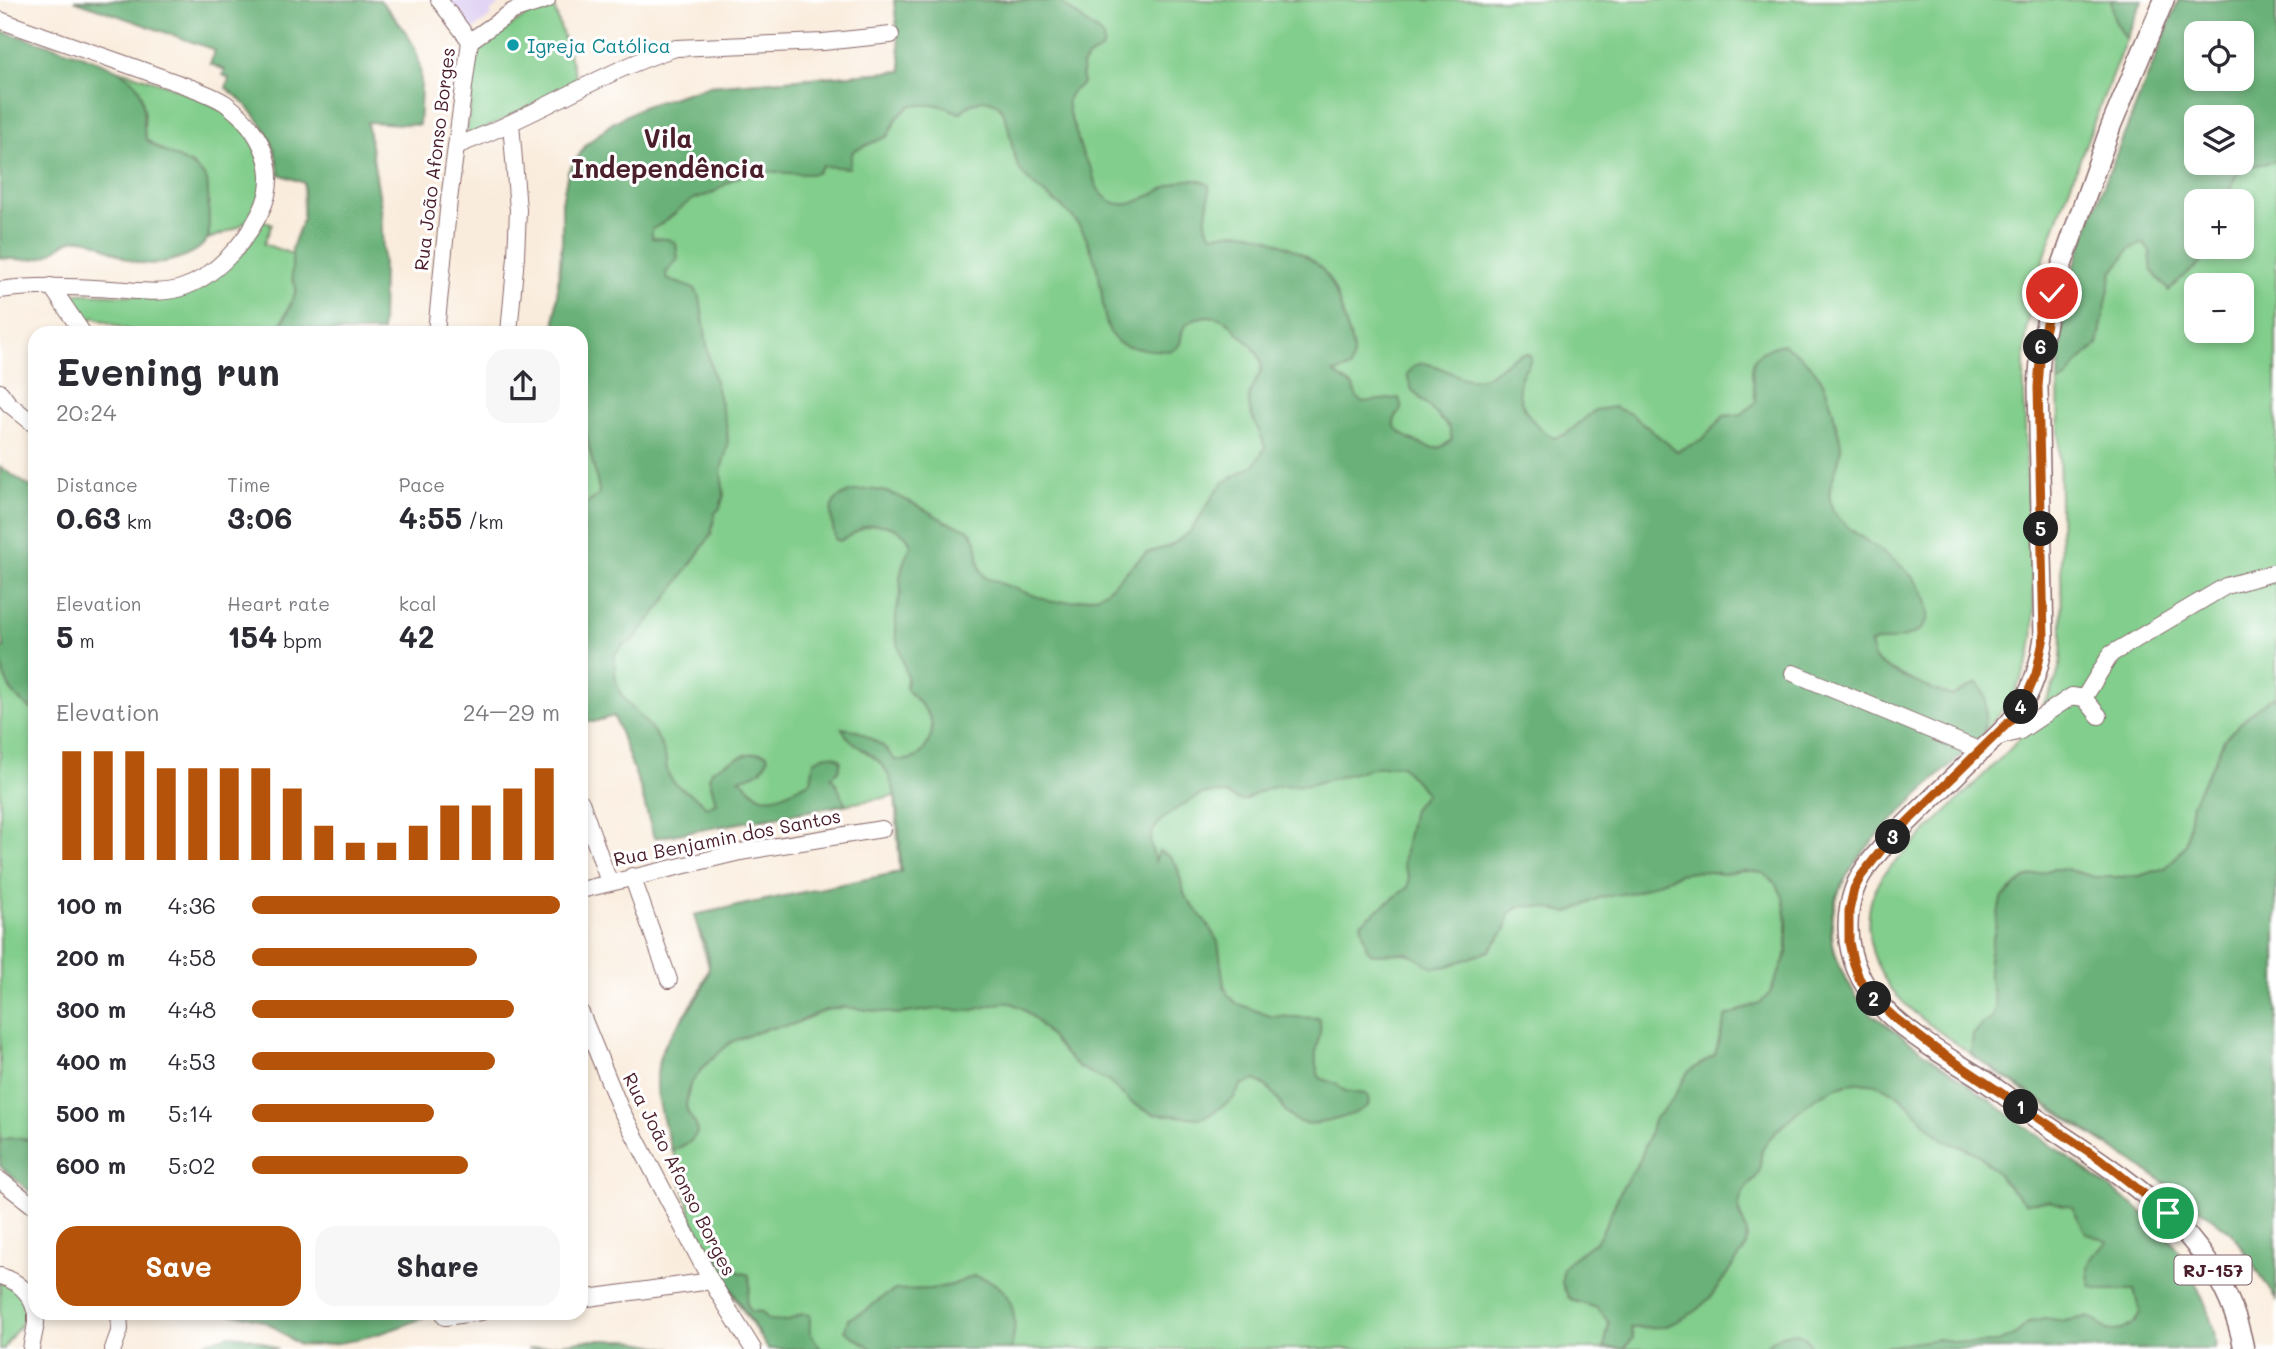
<!DOCTYPE html>
<meta charset="utf-8">
<style>
:root{--surface:#fff;--page:#f7f7f7;--text:#2b2b33;--muted:#7c7c81;--accent:#b45309}
body{margin:0;font-family:Mali,sans-serif;background:var(--page);color:var(--text);height:100vh;display:flex;flex-direction:column;font-size:26px;white-space:nowrap}
*{box-sizing:border-box;margin:0}
p{font-size:23px;color:var(--muted)}
.icon{flex:none;width:38px;height:38px;fill:none;stroke:currentColor;stroke-width:2;stroke-linecap:round;stroke-linejoin:round}
.map{position:relative;flex:1;overflow:hidden}
.panel{position:absolute;left:28px;top:326px;width:560px;height:994px;display:flex;flex-direction:column;background:var(--surface);border-radius:21px;box-shadow:0 4px 10px #0003}
.panel>*{flex:none}
.fabs{position:absolute;left:2184px;top:21px;display:grid;gap:14px}
.fabs a{display:grid;place-items:center;width:70px;height:70px;border-radius:14px;background:var(--surface);box-shadow:0 4px 10px #0003;font-size:35px}
.pin{position:absolute;display:grid;place-items:center;width:60px;height:60px;color:#fff;margin:-30px;border:4px solid #fff;border-radius:50%;box-shadow:0 2px 7px #0007}
.km{position:absolute;width:35px;height:35px;margin:-18px;border-radius:50%;background:#222;color:#fff;font-size:19px;line-height:35px;text-align:center}
.round{display:grid;place-items:center;flex:none;width:74px;height:74px;border-radius:21px;background:var(--page)}
.overview{display:flex;align-items:center;justify-content:space-between;height:119px;padding:0 28px}
h1{font-size:38px;font-weight:700;line-height:52px}
.metrics{display:grid;grid-template-columns:repeat(3,1fr);gap:10px;height:119px;padding:7px 28px}
.metrics div{display:grid;align-content:center}
.metrics b{font-size:30px;font-weight:700}
.metrics small{font-size:19px;font-weight:400}
.metrics p{font-size:19px}
.chart{height:196px;padding:14px 28px}
.chart p{display:flex;justify-content:space-between}
.chart svg{width:100%;height:126px;margin-top:7px;stroke:var(--accent);stroke-width:6}
.action{display:flex;gap:14px;margin-top:auto;padding:14px 28px}
.action a{flex:1;height:80px;border-radius:21px;background:var(--accent);color:#fff;font-size:28px;font-weight:700;line-height:80px;text-align:center}
.action a+a{background:var(--page);color:var(--text)}
ul{padding:0 28px;list-style:none;font-size:23px}
li{display:grid;grid-template-columns:112px 84px 1fr;align-items:center;height:52px}
li i{height:18px;border-radius:9px;background:var(--accent)}
.map>svg:first-child{display:block}
.built{fill:#e1d4f4}
.green{fill:#82ce8c;stroke:#66765c;stroke-width:2;fill-rule:evenodd}
.forest{fill:#69b178;stroke:#5a6852;stroke-width:2;fill-rule:evenodd}
.lines{fill:none;stroke-linecap:round;stroke-linejoin:round}
.minor-casing{stroke:#876769;stroke-width:18}
.major-casing{stroke:#876769;stroke-width:22}
.minor{stroke:#fff;stroke-width:16}
.major{stroke:#fff;stroke-width:19}
.route-casing{stroke:#fff;stroke-width:14}
.route{stroke:#b45309;stroke-width:9}
.culture-dot{fill:#0f9aa8;stroke:#fff;stroke-width:2.5}
.labels{text-anchor:middle;dominant-baseline:central;stroke-width:6;stroke-linejoin:round;paint-order:stroke}
.shield{fill:#fff;stroke:#80626b;stroke-width:2}
.shield-label{font-size:18px;font-weight:bold;fill:#4a1f2b}
.culture-label{font-size:19px;fill:#0d838f;stroke:#fff;text-anchor:start}
.street-label{font-size:19px;fill:#4a1f2b;stroke:#fff}
.district-label{font-size:26px;font-weight:bold;fill:#4a1f2b;stroke:#fff}
</style>
<div class="map">
<svg width="2276" height="1349" viewBox="0 0 2276 1349">
<rect width="100%" height="100%" fill="#fff"/>
<filter id="ink" filterUnits="userSpaceOnUse"><feTurbulence type="fractalNoise" baseFrequency=".0143" numOctaves="2"/><feDisplacementMap in="SourceGraphic" scale="14" xChannelSelector="R" yChannelSelector="G"/><feConvolveMatrix kernelMatrix="1 2 1 2 8 2 1 2 1" color-interpolation-filters="sRGB"/></filter>
<filter id="wash" filterUnits="userSpaceOnUse"><feTurbulence type="fractalNoise" baseFrequency=".00686" numOctaves="4" result="noise"/><feDisplacementMap in="SourceGraphic" scale="28" xChannelSelector="R" yChannelSelector="G"/><feGaussianBlur stdDeviation="1.57" result="paint"/><feColorMatrix in="noise" values="0 0 0 0 0 0 0 0 0 0 0 0 0 0 0 0 0 1.4 0 .05"/><feComposite in="paint" operator="in"/></filter>
<g filter="url(#wash)">
<rect width="100%" height="100%" fill="#f9ecdc"/>
<polygon class="built" points="445,0 502,0 503,2 490,12 492,15 473,30 467,23 464,25"/>
<g class="green">
<path d="M 894,0 L 2142,0 C 2116,64 2091,129 2067,194 C 2046,251 2027,299 2024,361 C 2023,382 2025,402 2025,423 C 2026,470 2028,516 2031,563 C 2033,599 2039,633 2026,668 C 1981,789 1741,861 1869,1012 L 2141,1211 C 2150,1220 2161,1228 2169,1238 C 2185,1258 2219,1324 2215,1349 L 768,1349 L 735,1298 L 693,1221 L 662,1113 L 657,1088 L 659,1059 L 665,1045 L 699,993 L 709,967 L 694,915 L 900,872 L 895,796 L 654,838 L 640,787 L 614,716 L 593,722 L 581,721 L 581,332 L 554,332 L 562,242 L 562,203 L 568,172 L 586,145 L 611,124 L 642,107 L 709,86 L 902,71 Z"/>
<path d="M 2179,0 L 2276,0 L 2276,1299 L 2232,1233 L 2201,1208 C 2122,1152 2037,1103 1958,1045 C 1932,1026 1901,1007 1884,978 C 1864,944 1862,906 1884,873 L 2011,748 L 2037,717 L 2056,680 L 2061,660 L 2062,631 L 2058,377 L 2065,305 L 2072,273 L 2103,187 ZM 2196,33 L 2242,33 L 2242,79 L 2196,79 ZM 2196,117 L 2242,117 L 2242,163 L 2196,163 ZM 2196,201 L 2242,201 L 2242,247 L 2196,247 ZM 2196,285 L 2242,285 L 2242,331 L 2196,331 Z"/>
<polygon points="553,4 578,83 466,138 477,49 533,11"/>
<path d="M 117,69 C 157,83 227,99 250,137 C 257,150 261,165 267,178 C 249,222 254,223 208,239 C 212,222 204,206 208,190 L 193,165 L 163,152 L 146,139 L 144,130 L 145,112 Z"/>
<path d="M 262,220 L 272,224 L 264,244 L 292,254 C 296,284 301,285 286,313 C 282,321 282,326 275,332 L 133,332 L 94,317 L 84,326 L 61,293 L 175,297 Z"/>
<polygon points="0,467 35,490 35,1140 23,1138 0,1140 0,648 4,647 0,624"/>
<path d="M 0,1282 L 17,1288 L 28,1311 C 24,1325 10,1335 4,1349 L 0,1349 Z"/>
</g>
<g class="forest">
<path d="M 74,0 L 380,0 C 425,52 423,59 419,125 L 367,122 L 381,206 L 383,254 L 382,332 L 275,332 L 282,325 L 297,290 L 292,277 L 292,248 L 303,218 L 304,183 L 279,174 C 277,139 254,108 226,88 L 229,78 L 223,75 L 225,70 L 210,64 L 215,50 Z"/>
<path d="M 894,0 L 1059,1 L 1102,35 L 1104,43 L 1102,49 L 1089,57 L 1082,65 L 1083,83 C 1079,87 1074,89 1071,93 C 1063,102 1071,119 1075,129 C 1078,137 1079,146 1083,155 C 1085,160 1089,164 1091,169 C 1094,175 1094,183 1098,189 C 1131,235 1171,160 1209,185 C 1212,202 1198,223 1213,235 C 1222,234 1231,232 1239,232 C 1258,231 1309,254 1321,268 C 1334,282 1340,304 1345,322 C 1350,337 1357,353 1350,368 L 1334,373 L 1353,387 L 1357,397 L 1361,402 L 1399,398 L 1402,408 C 1400,413 1394,417 1394,423 C 1395,434 1427,449 1437,448 C 1443,447 1448,443 1452,439 L 1449,427 L 1412,390 L 1407,375 C 1421,348 1448,376 1469,379 C 1495,382 1504,355 1527,353 L 1531,357 C 1530,366 1523,369 1521,377 C 1512,401 1535,428 1554,438 L 1566,434 L 1595,410 L 1614,407 L 1631,414 L 1677,451 L 1701,441 L 1724,416 L 1742,414 L 1756,402 C 1751,368 1744,353 1783,344 C 1820,367 1828,385 1836,425 C 1838,432 1841,440 1841,446 C 1841,469 1823,485 1832,508 C 1835,516 1843,522 1849,528 C 1876,550 1924,571 1928,610 C 1931,639 1891,640 1870,643 C 1871,648 1872,654 1875,659 C 1885,671 1936,691 1952,696 L 1977,683 C 1992,700 1984,713 1984,733 C 1959,757 1934,780 1910,803 C 1840,870 1795,925 1869,1012 L 2141,1211 C 2150,1220 2161,1228 2169,1238 C 2185,1258 2219,1324 2215,1349 L 1872,1349 L 1938,1339 L 1972,1344 L 1995,1343 L 2015,1335 L 2029,1322 L 2045,1318 L 2064,1321 L 2087,1317 L 2094,1319 L 2107,1330 L 2114,1331 L 2122,1330 L 2134,1323 L 2140,1313 L 2134,1290 L 2100,1290 L 2091,1287 C 2083,1263 2090,1257 2108,1242 L 2086,1233 L 2072,1207 L 2048,1201 L 2026,1203 C 2008,1189 1995,1168 1977,1154 C 1967,1147 1953,1146 1943,1139 C 1924,1125 1909,1100 1888,1089 C 1851,1069 1809,1099 1784,1124 C 1777,1131 1767,1139 1763,1148 C 1759,1156 1762,1167 1758,1174 C 1754,1182 1745,1187 1742,1195 C 1731,1218 1755,1225 1744,1250 L 1710,1298 L 1693,1313 L 1665,1327 L 1631,1328 L 1633,1338 L 1624,1349 L 1604,1348 L 1609,1323 L 1597,1308 L 1574,1301 L 1568,1297 L 1562,1283 L 1563,1269 L 1569,1261 L 1596,1241 L 1602,1233 L 1622,1188 L 1640,1160 L 1655,1118 L 1672,1100 L 1688,1072 L 1715,1055 L 1726,1016 L 1760,1003 L 1770,993 L 1787,953 L 1787,922 L 1783,897 L 1777,885 L 1763,873 L 1742,871 L 1722,874 L 1701,871 L 1679,874 L 1636,892 L 1601,897 L 1568,913 L 1544,907 L 1522,906 L 1510,913 L 1506,929 L 1489,951 L 1448,966 L 1434,968 L 1407,953 L 1372,954 L 1367,949 L 1361,923 L 1408,887 L 1409,878 L 1403,864 L 1407,838 L 1413,809 L 1426,793 L 1401,765 L 1376,767 L 1309,785 L 1278,786 L 1259,792 L 1245,800 L 1238,800 L 1223,793 L 1202,794 L 1176,809 L 1161,820 L 1153,831 L 1150,842 L 1155,861 L 1159,851 L 1169,856 L 1177,866 L 1185,896 L 1209,926 L 1218,942 L 1224,985 L 1228,995 L 1236,1003 L 1270,1016 L 1319,1018 C 1325,1036 1308,1052 1320,1078 L 1337,1084 L 1345,1091 L 1366,1094 L 1369,1099 L 1368,1106 C 1353,1116 1308,1131 1293,1119 C 1276,1104 1280,1091 1255,1080 L 1241,1085 L 1233,1099 L 1209,1115 L 1199,1118 L 1152,1114 L 1132,1103 L 1109,1082 L 1080,1068 L 1067,1056 L 1036,1020 L 1022,1008 L 1011,1003 L 1001,1003 L 969,1011 L 937,1009 L 899,1014 L 844,1007 L 826,1010 L 791,1025 L 765,1029 L 731,1042 L 704,1066 L 690,1085 L 686,1105 L 688,1113 L 696,1125 L 697,1133 L 690,1142 L 672,1151 C 664,1123 652,1090 659,1061 C 666,1029 708,999 709,966 C 710,950 699,930 694,915 L 901,872 C 899,842 902,787 881,764 C 870,751 850,746 842,728 L 856,730 L 883,746 L 895,760 C 901,760 907,761 912,759 C 926,754 936,732 930,718 C 925,706 914,699 906,688 L 907,676 L 896,637 L 896,610 L 901,592 L 900,577 L 904,561 L 911,546 C 907,529 880,520 864,527 C 855,531 849,538 839,541 L 835,539 C 834,529 829,516 832,507 C 834,499 841,496 847,493 C 884,480 916,506 947,522 C 953,525 962,526 967,529 C 985,542 972,564 986,578 L 1052,602 L 1073,601 L 1096,596 L 1106,591 L 1146,553 L 1170,546 L 1191,531 L 1216,491 L 1224,482 L 1254,465 L 1265,448 C 1262,431 1247,415 1249,398 C 1250,383 1266,374 1260,359 C 1256,348 1247,341 1239,334 C 1236,331 1233,326 1229,323 C 1216,313 1196,314 1185,326 C 1179,333 1184,344 1175,349 C 1169,354 1125,347 1119,343 C 1115,340 1111,335 1109,330 C 1103,317 1103,303 1101,289 C 1099,272 1093,253 1086,238 C 1070,202 1039,198 1020,170 C 1009,152 1012,120 998,105 C 987,94 968,104 960,113 L 939,105 L 911,105 L 897,118 L 888,136 L 853,151 L 849,168 L 822,166 L 817,173 C 788,178 767,164 736,178 C 727,182 720,189 712,193 C 706,196 698,197 692,200 C 677,209 669,222 652,229 L 652,238 L 668,239 L 676,243 L 678,259 L 666,273 L 667,279 L 695,289 L 700,297 L 709,358 L 727,428 L 728,445 L 721,471 L 724,495 L 720,508 L 715,513 L 711,535 L 662,605 L 632,642 L 623,645 L 615,654 C 615,666 614,681 620,692 C 632,713 653,723 663,749 C 668,759 664,772 672,780 C 680,791 694,792 706,807 L 716,803 L 709,777 L 712,770 C 724,763 755,748 767,754 L 768,758 C 760,776 755,773 739,779 C 746,783 750,789 757,794 C 770,805 797,788 811,781 L 814,761 C 824,755 833,751 841,761 L 839,770 L 831,777 C 839,784 839,795 846,804 L 654,838 L 640,787 L 614,716 L 593,722 L 581,721 L 581,507 L 598,496 L 599,490 L 581,414 L 581,332 L 554,332 L 562,242 L 562,202 L 568,172 L 586,145 L 611,124 L 642,107 L 709,86 L 902,71 Z"/>
<polygon points="2111,0 2142,0 2126,39 2114,19"/>
<path d="M 2179,0 L 2276,0 L 2276,161 C 2247,168 2233,163 2229,201 L 2196,201 L 2196,247 L 2213,247 C 2203,267 2182,273 2169,291 L 2152,271 L 2150,251 L 2143,243 L 2130,249 L 2112,273 L 2098,344 L 2079,362 L 2066,379 L 2058,384 L 2061,333 L 2072,273 L 2103,187 ZM 2196,33 L 2242,33 L 2242,79 L 2196,79 ZM 2196,117 L 2242,117 L 2242,163 L 2196,163 Z"/>
<path d="M 0,31 C 28,39 126,63 138,87 C 147,104 141,122 146,139 C 165,157 192,158 207,180 C 208,186 210,234 208,238 C 198,257 159,266 140,263 C 119,260 102,240 81,239 C 65,238 56,253 43,257 C 30,261 14,259 0,258 Z"/>
<path d="M 0,467 L 35,490 L 35,711 C 10,698 0,676 0,648 L 4,647 L 0,624 Z"/>
<polygon points="2276,695 2276,1299 2232,1233 2170,1186 1971,1054 1973,1035 1981,1026 1991,1019 1996,1006 1989,977 1989,958 2001,899 2025,878 2052,869 2066,869 2094,877 2115,877 2139,876 2165,868 2176,858 2186,844 2192,803 2215,760 2224,739 2256,708"/>
<polygon points="11,1138 35,1140 35,1196 0,1166 0,1140"/>
<polygon points="712,1257 729,1260 739,1272 749,1275 750,1287 746,1302 751,1311 762,1312 769,1320 787,1321 802,1314 810,1315 810,1333 821,1349 768,1349"/>
<path d="M 973,1276 C 1012,1282 1020,1314 1011,1349 L 873,1349 L 845,1331 L 848,1319 L 867,1310 L 881,1298 L 895,1290 L 930,1289 L 952,1285 Z"/>
<path d="M 220,1313 L 433,1312 L 433,1313 C 398,1330 338,1349 299,1345 C 291,1341 284,1334 277,1329 C 260,1317 241,1315 220,1313 Z"/>
<path d="M 1791,1333 C 1803,1334 1808,1338 1812,1349 L 1733,1349 L 1764,1347 L 1781,1335 Z"/>
<path d="M 229,1335 C 247,1336 262,1340 277,1349 L 196,1349 L 204,1343 Z"/>
<polygon points="587,1340 629,1340 672,1349 527,1349"/>
</g>
</g>
<g filter="url(#ink)">
<g class="lines">
<g class="minor-casing">
<g id="minor">
<path d="M 0,20 C 53,40 108,57 161,77 C 182,85 206,91 225,103 C 261,129 282,172 260,213 C 245,243 214,278 181,288 C 159,295 134,290 112,289 C 74,287 37,285 0,290"/>
<polyline points="470,41 513,11 547,0"/>
<path d="M 456,146 C 474,139 492,132 510,123 C 565,98 618,66 676,48 L 823,42 L 891,35"/>
<polyline points="51,286 82,332"/>
<polyline points="436,332 449,200 470,41 439,0"/>
<polyline points="509,332 516,257 518,210 511,123"/>
<polyline points="0,392 9,404 35,425"/>
<polyline points="1793,673 1981,751"/>
<polyline points="2084,698 2111,654 2226,586 2276,572"/>
<polyline points="1995,738 2020,731 2072,696 2084,698 2099,716"/>
<polyline points="581,802 609,882"/>
<polyline points="632,876 669,980"/>
<polyline points="581,890 740,852 882,829"/>
<polyline points="581,1013 620,1108 711,1281 753,1349"/>
<polyline points="0,1180 35,1207"/>
<path d="M 0,1276 C 18,1281 30,1292 35,1310"/>
<polyline points="581,1299 711,1281"/>
<polyline points="445,1317 481,1312"/>
<polyline points="31,1349 36,1324 36,1312"/>
<polyline points="113,1349 120,1329 119,1312"/>
</g>
</g>
<g class="major-casing">
<path id="major" d="M 2164,0 L 2111,126 L 2052,293 L 2041,348 L 2038,387 L 2044,637 C 2041,660 2035,682 2024,702 C 2014,721 1997,736 1982,750 C 1958,773 1934,796 1910,820 C 1893,837 1874,854 1861,875 C 1850,894 1846,919 1849,941 C 1858,1009 1927,1044 1979,1077 C 2000,1091 2019,1106 2039,1120 C 2128,1180 2222,1234 2244,1349"/>
</g>
<use href="#minor" class="minor"/>
<use href="#major" class="major"/>
</g>
</g>
<g class="lines" filter="url(#ink)">
<g class="route-casing">
<polyline id="route" points="2052,293 2041,348 2038,387 2044,637 2036,674 2023,704 2013,718 1890,839 1861,876 1854,889 1849,911 1849,942 1853,961 1859,978 1869,994 1895,1018 1937,1050 2100,1159 2168,1213"/>
</g>
<use href="#route" class="route"/>
</g>
<circle class="culture-dot" cx="513" cy="45" r="7"/>
<g class="labels">
<rect class="shield" x="2174.5" y="1255.5" width="77" height="29" rx="5"/>
<g class="shield-label">
<text x="2213" y="1270">RJ-157</text>
</g>
<g class="culture-label">
<text x="527" y="45">Igreja Católica</text>
</g>
<g class="street-label">
<text transform="translate(434 159) rotate(-83)">Rua João Afonso Borges</text>
<text transform="translate(727 837) rotate(-11)">Rua Benjamin dos Santos</text>
<text transform="translate(680 1174) rotate(63)">Rua João Afonso Borges</text>
</g>
<g class="district-label">
<text x="668" y="138">Vila<tspan x="668" dy="30">Independência</tspan></text>
</g>
</g>
</svg>
<div class="fabs">
<a><svg class="icon" aria-label="locate" viewBox="0 0 24 24"><circle cx="12" cy="12" r="6"/><path d="M12 2v4M12 18v4M2 12h4M18 12h4"/></svg></a>
<a><svg class="icon" aria-label="layers" viewBox="0 0 24 24"><path d="M12 4l9 5-9 5-9-5zM3 14l9 5 9-5"/></svg></a>
<a>+</a>
<a>−</a>
</div>
<div class="pin" style="left:2168px;top:1213px;background:#1e9e55"><svg class="icon" aria-label="arrive" viewBox="0 0 24 24"><path d="M6 21V4h12l-3 4 3 4H6"/></svg></div>
<div class="pin" style="left:2052px;top:293px;background:#d93025"><svg class="icon" aria-label="check" viewBox="0 0 24 24"><path d="M5 12l5 5 9-10"/></svg></div>
<b class="km" style="left:2021px;top:1107px">1</b>
<b class="km" style="left:1874px;top:999px">2</b>
<b class="km" style="left:1893px;top:837px">3</b>
<b class="km" style="left:2021px;top:707px">4</b>
<b class="km" style="left:2041px;top:529px">5</b>
<b class="km" style="left:2041px;top:347px">6</b>
<section class="panel">
<div class="overview"><div><h1>Evening run</h1><p>20:24</p></div><a class="round"><svg class="icon" aria-label="share" viewBox="0 0 24 24"><path d="M12 15V3M7 8l5-5 5 5M5 13v7h14v-7"/></svg></a></div>
<div class="metrics">
<div><p>Distance</p><b>0.63<small> km</small></b></div>
<div><p>Time</p><b>3:06</b></div>
<div><p>Pace</p><b>4:55<small> /km</small></b></div>
</div>
<div class="metrics">
<div><p>Elevation</p><b>5<small> m</small></b></div>
<div><p>Heart rate</p><b>154<small> bpm</small></b></div>
<div><p>kcal</p><b>42</b></div>
</div>
<div class="chart"><p><span>Elevation</span>24–29 m</p>
<svg viewBox="0 0 160 44" preserveAspectRatio="none"><path d="M5 44V6M15 44V6M25 44V6M35 44V12M45 44V12M55 44V12M65 44V12M75 44V19M85 44V32M95 44V38M105 44V38M115 44V32M125 44V25M135 44V25M145 44V19M155 44V12"/></svg>
</div>
<ul>
<li><b>100 m</b>4:36<i style="width:100%"></i></li>
<li><b>200 m</b>4:58<i style="width:73%"></i></li>
<li><b>300 m</b>4:48<i style="width:85%"></i></li>
<li><b>400 m</b>4:53<i style="width:79%"></i></li>
<li><b>500 m</b>5:14<i style="width:59%"></i></li>
<li><b>600 m</b>5:02<i style="width:70%"></i></li>
</ul>
<div class="action"><a>Save</a><a>Share</a></div>
</section>
</div>
